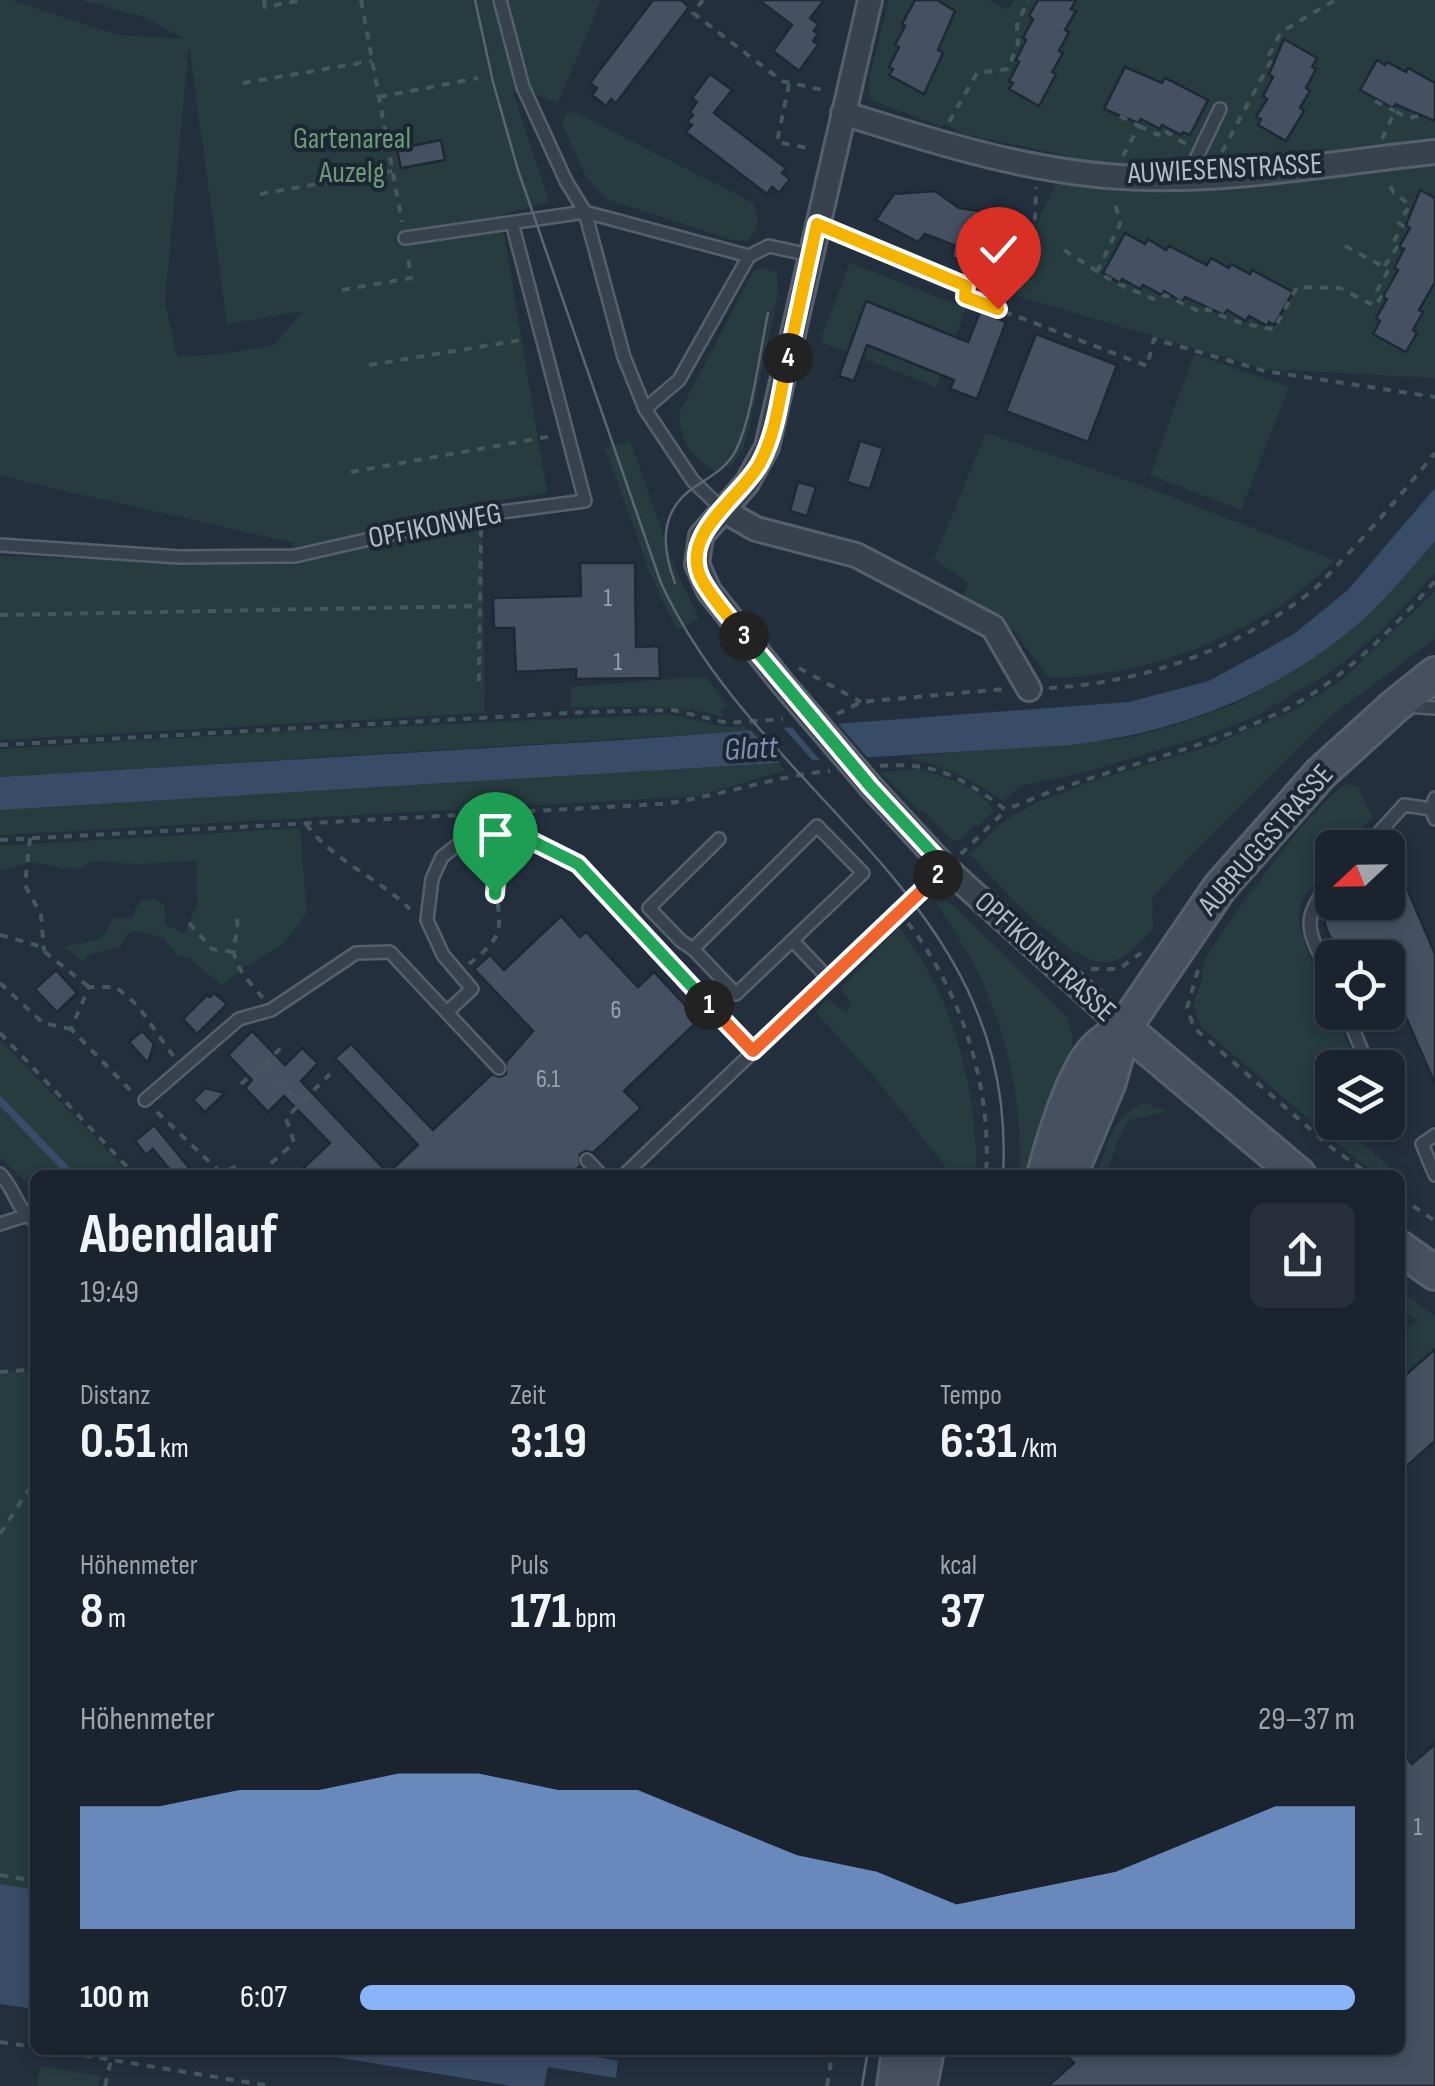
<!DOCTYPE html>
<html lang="de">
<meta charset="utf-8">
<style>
:root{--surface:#1b232e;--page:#282f3a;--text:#f1f3f6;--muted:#a0a4aa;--line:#39404a;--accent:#8ab4f8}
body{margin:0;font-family:"Sofia Sans Condensed",sans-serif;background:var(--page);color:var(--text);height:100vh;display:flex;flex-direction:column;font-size:38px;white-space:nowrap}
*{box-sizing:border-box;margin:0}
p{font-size:32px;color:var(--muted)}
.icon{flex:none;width:55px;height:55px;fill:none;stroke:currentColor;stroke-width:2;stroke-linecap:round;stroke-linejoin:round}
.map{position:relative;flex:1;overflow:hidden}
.sheet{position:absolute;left:30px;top:1170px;width:1375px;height:885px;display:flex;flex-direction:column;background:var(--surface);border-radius:15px;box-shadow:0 5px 15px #0003,0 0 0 2px var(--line)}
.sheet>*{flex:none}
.needle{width:65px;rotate:248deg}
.fabs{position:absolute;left:1315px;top:830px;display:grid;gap:20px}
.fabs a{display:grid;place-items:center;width:90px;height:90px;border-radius:15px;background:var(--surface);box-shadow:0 5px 15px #0003,0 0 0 2px var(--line);font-size:50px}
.pin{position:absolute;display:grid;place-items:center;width:85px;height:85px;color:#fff;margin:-102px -42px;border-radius:50% 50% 50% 0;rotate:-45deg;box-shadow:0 0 10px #0007}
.pin .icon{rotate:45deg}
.km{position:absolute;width:50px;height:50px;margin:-25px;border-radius:50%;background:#222;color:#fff;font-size:28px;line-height:50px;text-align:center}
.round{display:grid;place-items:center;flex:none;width:105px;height:105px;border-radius:15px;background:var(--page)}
.overview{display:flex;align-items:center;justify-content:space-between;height:170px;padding:0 50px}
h1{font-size:55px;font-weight:700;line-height:75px}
.metrics{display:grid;grid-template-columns:repeat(3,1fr);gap:15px;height:170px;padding:10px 50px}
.metrics div{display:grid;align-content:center}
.metrics b{font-size:50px;font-weight:700}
.metrics small{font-size:28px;font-weight:400}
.metrics p{font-size:28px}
.chart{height:280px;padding:20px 50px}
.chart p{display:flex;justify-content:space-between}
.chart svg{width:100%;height:180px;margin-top:10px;fill:var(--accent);opacity:.7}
ul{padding:0 50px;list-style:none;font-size:32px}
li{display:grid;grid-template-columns:160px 120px 1fr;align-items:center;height:75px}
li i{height:25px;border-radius:12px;background:var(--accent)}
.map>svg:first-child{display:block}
.green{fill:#263c3f;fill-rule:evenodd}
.water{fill:#394c67}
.pier{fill:#242f3e}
.building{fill:#455162;stroke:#1f2835;stroke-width:2.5}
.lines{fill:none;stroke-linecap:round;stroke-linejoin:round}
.lane-casing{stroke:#565f6c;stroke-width:16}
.street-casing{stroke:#565f6c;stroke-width:28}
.secondary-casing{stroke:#565f6c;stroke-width:38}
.path{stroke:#44595c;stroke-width:4;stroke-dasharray:8 8;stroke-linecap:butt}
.lane{stroke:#38414e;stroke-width:11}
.street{stroke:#38414e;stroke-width:22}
.secondary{stroke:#465061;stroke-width:32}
.tram{stroke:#5a6575;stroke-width:2.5}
.street-bridge-casing{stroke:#565f6c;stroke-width:28;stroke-linecap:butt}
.street-bridge{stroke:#38414e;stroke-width:22}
.split-1-casing{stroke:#fff;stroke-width:20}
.split-2-casing{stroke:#fff;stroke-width:20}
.split-3-casing{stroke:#fff;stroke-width:20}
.split-4-casing{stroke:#fff;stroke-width:20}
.split-5-casing{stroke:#fff;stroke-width:20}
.split-1{stroke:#22a559;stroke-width:12}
.split-2{stroke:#f0652b;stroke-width:12}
.split-3{stroke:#22a559;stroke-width:12}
.split-4{stroke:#f5b400;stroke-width:12}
.split-5{stroke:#f5b400;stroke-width:12}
.labels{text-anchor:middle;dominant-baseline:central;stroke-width:8;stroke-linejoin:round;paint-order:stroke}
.number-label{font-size:25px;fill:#98a1af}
.park-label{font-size:30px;fill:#6b9a76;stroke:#1d2633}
.street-label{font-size:30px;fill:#b4bcc9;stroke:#1d2633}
.water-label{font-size:32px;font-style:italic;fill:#7c92b1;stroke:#1d2633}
</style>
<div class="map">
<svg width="1435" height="2086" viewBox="0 0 1435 2086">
<rect width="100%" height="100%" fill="#242f3e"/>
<g class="green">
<path d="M 0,0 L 11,0 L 117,35 L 185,39 L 147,18 L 82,0 L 601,0 L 558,104 L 534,93 L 513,93 L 549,202 L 501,215 L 547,493 L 482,503 L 485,713 L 0,740 L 0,556 L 283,565 L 294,543 L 0,476 ZM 189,45 L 227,324 L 303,311 L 275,345 L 223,354 L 177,357 L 165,301 Z"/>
<polygon points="889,0 988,0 1008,10 1014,0 1435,0 1435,378 1264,369 1008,293 1067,156 956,132 956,129 944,124 942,127 871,100 868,84"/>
<path d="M 575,112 L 753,203 C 759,219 761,230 746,241 L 733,240 L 609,200 L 587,178 L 562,125 L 566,114 Z"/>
<polygon points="850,263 966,308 936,387 820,341"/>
<path d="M 761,267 L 777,273 L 778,294 L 749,429 L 743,448 L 732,465 L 717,471 C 693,461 677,437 680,411 L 752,274 Z"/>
<polygon points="1194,354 1289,387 1241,510 1150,475"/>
<path d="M 986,433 L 1149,488 L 1334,560 C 1321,572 1308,585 1294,596 C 1231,642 1126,681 1048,677 L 1014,631 L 963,597 L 969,583 L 934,559 Z"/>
<polygon points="630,440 675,569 699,619 677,630 651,576 605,448"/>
<path d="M 1435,541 L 1435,573 L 1380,632 L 1332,671 L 1258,715 L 1209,735 L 1085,772 L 1020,786 L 1003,801 C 970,778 941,764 902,757 L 1123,739 L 1174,726 L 1235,704 L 1297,669 L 1353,627 L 1384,598 Z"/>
<path d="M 1435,591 L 1435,639 L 1328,718 L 1192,854 L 1152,899 L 1153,929 C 1140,942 1128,959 1110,962 C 1072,969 996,881 970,854 L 1004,821 L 1035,803 L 1093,781 L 1216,744 L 1296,709 L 1343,679 Z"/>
<path d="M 684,678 L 707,678 L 728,707 L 720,711 L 722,717 C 677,701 619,709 571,707 L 571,687 Z"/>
<polygon points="670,714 725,727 744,726 785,770 699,796 0,835 0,810 760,763 731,732 0,777 0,749 276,732"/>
<path d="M 918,769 C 942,777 982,785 993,811 L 979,826 L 973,825 L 966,832 L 968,835 L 957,841 L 950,839 L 923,810 L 920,812 L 880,772 Z"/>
<path d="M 1348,784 L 1361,788 L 1359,791 L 1372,817 L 1345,847 L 1332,848 L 1332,862 C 1319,878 1301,893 1299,915 C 1297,940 1346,1039 1359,1067 L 1332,1068 L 1332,1122 L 1340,1123 L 1398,1175 L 1380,1175 L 1356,1159 L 1201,1027 L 1193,1006 C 1195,996 1201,986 1202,977 C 1204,966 1200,972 1204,962 C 1217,934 1324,789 1348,784 Z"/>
<polygon points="300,828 307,912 284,944 246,966 222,985 189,958 178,956 163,937 135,931 127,934 121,946 91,954 82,961 64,947 101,939 115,917 131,919 140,901 153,899 165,905 165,924 184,934 197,905 196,861 134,864 93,861 75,870 31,862 0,871 0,846"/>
<path d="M 945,902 L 956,908 L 1066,1016 C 1073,1031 1075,1040 1069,1055 L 1073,1060 L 1036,1175 L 1020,1175 C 1022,1069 996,989 936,903 Z"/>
<path d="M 899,927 C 955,998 975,1086 977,1175 L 944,1175 L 946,1167 L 875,1078 L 816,1012 L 827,999 L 846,1013 L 852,1003 L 840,989 Z"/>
<polygon points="0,1040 131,1175 77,1175 0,1095"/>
<path d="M 1144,1103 L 1167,1111 L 1129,1120 L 1117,1143 L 1105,1175 L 1097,1175 C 1106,1146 1114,1114 1144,1103 Z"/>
<polygon points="0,1106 66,1175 35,1175 35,1191 0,1157"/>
<polygon points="1400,1291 1435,1316 1435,1356 1431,1352 1400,1380 1400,1338 1416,1320 1400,1306"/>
<polygon points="35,1369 35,1890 0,1884 0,1372"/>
<polygon points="40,2066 100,2076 99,2086 37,2086"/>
</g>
<g class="water">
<path d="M 1435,488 L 1435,541 C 1413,566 1392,592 1368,615 C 1284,691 1183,732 1071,745 L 0,810 L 0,777 L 623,740 L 1129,702 L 1209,681 L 1294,634 L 1348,590 Z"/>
<polygon points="0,1095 77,1175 66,1175 0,1106"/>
<polygon points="0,1884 35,1890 35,2009 0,2004"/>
<polygon points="293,2050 598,2050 597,2057 618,2061 616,2078 548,2067 544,2086 511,2086"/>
</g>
<g class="pier">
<polygon points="835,720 871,762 823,764 789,724"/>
<polygon points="780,724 817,765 783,767 747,726"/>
</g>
<g class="building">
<polygon points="653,0 681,0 689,7 616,103 611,99 606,106 592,95 597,88 590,83"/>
<polygon points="759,0 824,0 810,18 818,24 814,31 818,34 813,41 818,45 799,71 773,51 792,25"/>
<polygon points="915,0 937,0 955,11 938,50 943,53 924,94 889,75 893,69 889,67 899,47 895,45 905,26 902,24"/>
<polygon points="1038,0 1076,0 1071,9 1076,11 1065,30 1069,32 1059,51 1063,53 1052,72 1056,74 1039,106 1009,89 1013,83 1009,81 1019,62 1016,60 1026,40 1023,38 1033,19 1029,16"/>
<polygon points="1284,39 1317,58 1312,67 1316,69 1306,88 1310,91 1300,108 1304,111 1286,141 1258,125 1261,119 1256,117 1267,99 1263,96 1273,77 1269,74"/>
<polygon points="1377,60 1385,65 1387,62 1406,72 1408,68 1435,83 1435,121 1395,104 1393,108 1360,90"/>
<polygon points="1125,67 1162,83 1165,78 1208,100 1190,135 1183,132 1181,135 1162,125 1160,129 1141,119 1138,123 1104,109"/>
<polygon points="710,74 732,90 714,113 786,168 782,173 790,179 779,193 772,187 767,194 686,132 692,125 687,122 693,115 690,112 697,102 692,98"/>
<polygon points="441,140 445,160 401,168 397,149"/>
<polygon points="1420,190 1435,198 1435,282 1419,310 1423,312 1413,330 1417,333 1406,352 1373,334 1380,321 1376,318 1387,299 1383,297 1398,270 1394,268 1404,249 1399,247 1410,228 1406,225"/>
<polygon points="935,191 959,208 979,211 1004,243 997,274 952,257 954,245 925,234 918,242 876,220 894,194"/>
<polygon points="1125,233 1145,244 1148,239 1166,250 1169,246 1207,265 1211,258 1229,268 1231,264 1250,274 1252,270 1293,292 1274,325 1269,322 1267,326 1249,316 1246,321 1227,310 1224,315 1185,297 1182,302 1164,291 1162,295 1143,285 1140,289 1122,279 1120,283 1103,273"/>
<polygon points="866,301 968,342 980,312 1006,322 977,399 950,389 954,380 867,345 854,381 839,376"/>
<polygon points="1036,334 1117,365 1088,442 1006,411"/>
<polygon points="860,441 883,448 870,489 847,482"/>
<polygon points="798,482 816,487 807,516 790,511"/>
<polygon points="580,563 635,563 636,647 659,646 660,678 576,679 576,669 516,672 514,628 494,628 493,598 581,596"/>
<polygon points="1388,844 1435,954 1435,1084 1392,985 1388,987 1388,958 1339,958 1325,925 1325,914 1331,902 1388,902"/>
<polygon points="561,916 580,937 586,932 638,987 654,972 699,1020 624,1091 641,1108 593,1153 586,1151 580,1154 580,1166 570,1175 296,1175 330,1143 284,1096 268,1112 245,1088 252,1080 228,1055 252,1031 285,1065 302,1048 318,1063 301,1081 388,1173 418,1145 335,1058 351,1044 433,1130 492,1074 500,1077 506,1074 506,1062 533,1031 474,969 490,955 504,970"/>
<polygon points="56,970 77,993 57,1012 35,989"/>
<polygon points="214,993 227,1004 197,1034 183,1019 207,995 210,997"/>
<polygon points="142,1031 154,1044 148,1063 129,1042"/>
<polygon points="205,1088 225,1093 205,1112 193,1100"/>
<polygon points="154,1125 195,1175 174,1175 153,1149 146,1155 135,1141"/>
<polygon points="1435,1349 1435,1441 1400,1472 1400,1380"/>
<polygon points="1435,1744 1435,2086 1048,2086 1074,2063 1061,2050 1400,2050 1400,1751 1412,1764"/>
</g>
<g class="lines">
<g class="lane-casing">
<g id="lane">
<polyline points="500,0 523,87 566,181 585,212 624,357 645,409 693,481 723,510"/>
<polyline points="1193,176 1192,167 1220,109"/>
<polyline points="818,225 966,286"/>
<polyline points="405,238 585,212 749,256 769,246 810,255"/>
<polyline points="645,409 679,380 749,256"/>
<polyline points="0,545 179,557 295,556 471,516 585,501 512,223"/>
<polyline points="1404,706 1435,708"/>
<polyline points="1435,798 1431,809 1435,819"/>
<polygon points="817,826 863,873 736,994 693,949"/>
<polyline points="1365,848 1404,805 1431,809"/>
<path d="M 1332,882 C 1294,923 1313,936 1332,981"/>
<polyline points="793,941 829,979"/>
<polyline points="693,949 681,941 649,908 719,839"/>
<polyline points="448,1011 472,989 443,955 427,920 432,879 442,857 461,842 492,835 530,840 578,865 753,1051"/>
<polyline points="1346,1012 1369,1068"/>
<polyline points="145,1100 239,1019 271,1010 356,953 390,952 499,1068"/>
<polyline points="1435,1135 1422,1144 1435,1175"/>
<polyline points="587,1160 601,1175"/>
<path d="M 0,1174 C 15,1188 17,1212 35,1221"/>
<polyline points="624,1175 946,868"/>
<polyline points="0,1224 25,1216"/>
</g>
</g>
<g class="street-casing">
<g id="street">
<path d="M 843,113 C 940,144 1045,177 1147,178 C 1243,180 1340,162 1435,152"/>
<polyline points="723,510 756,529 856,555 993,627 1029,689"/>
<polyline points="783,684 709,591 697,564 701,536 747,483 767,447 870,0"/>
<polyline points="871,787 946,868 1124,1028"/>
</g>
</g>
<g class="secondary-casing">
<g id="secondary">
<polyline points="1124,1028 1299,1175"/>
<path d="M 1044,1175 C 1052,1144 1074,1069 1097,1048 C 1105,1040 1115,1035 1124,1028"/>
<polyline points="1070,1175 1109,1082 1124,1028 1220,887 1321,773 1395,706 1435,674"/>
<polyline points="1400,1248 1435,1273"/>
<polyline points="894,2086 899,2050"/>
<polyline points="920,2086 927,2050"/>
</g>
</g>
<g class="path">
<polyline points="264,0 265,7 303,0"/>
<polyline points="361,0 402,222"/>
<polyline points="703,0 693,13 782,81 827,91"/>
<polyline points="243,83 372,61"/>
<polyline points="789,84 777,142 813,149"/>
<polyline points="379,97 478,78"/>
<polyline points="1375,101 1395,111"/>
<polyline points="1120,116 1139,126 1123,156"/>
<polyline points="949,122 977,73 1008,69 1018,43 1017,25 1028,0"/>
<polyline points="1139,126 1158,135 1162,129 1186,144"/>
<polyline points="1382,139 1395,111 1407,118 1420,116"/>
<polyline points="1222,152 1273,57 1269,55 1281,32 1335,0"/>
<polyline points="260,194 392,171"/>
<polyline points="1345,246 1384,267"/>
<path d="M 1064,250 L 1114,282 L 1156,300 L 1165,295 L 1202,313 L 1207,309 C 1231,321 1249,326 1274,329 L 1297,287 L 1340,288 L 1375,306 L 1381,297 L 1375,294 L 1389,269 L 1384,267 L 1397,247 L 1392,244 L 1403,226 L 1399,223 L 1410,205 L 1393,192 L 1387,178"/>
<polyline points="1097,272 1120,224 1114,198"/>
<polyline points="342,290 411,278 408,256"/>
<polyline points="974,300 1147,366 1154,339 1265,371 1435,397"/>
<polyline points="998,309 1035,222 1036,187"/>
<polyline points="369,365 527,339"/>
<polyline points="351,472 552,436"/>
<polyline points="0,615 480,606"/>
<polyline points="799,668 861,702"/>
<polyline points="479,681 481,529"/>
<path d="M 1049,688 C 1143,683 1236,650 1312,591 C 1323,582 1333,569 1344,558 C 1376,524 1406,489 1435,453"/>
<polyline points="837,714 861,702 1004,689"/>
<polyline points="0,745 586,712 673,710 728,723 783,719"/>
<path d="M 880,766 C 935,761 963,778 1006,810 C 1094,770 1191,755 1278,713 C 1339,684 1391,631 1435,581"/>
<path d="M 306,824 C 331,859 378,878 410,909"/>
<polyline points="30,838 25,885 41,915 44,951"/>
<path d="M 0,840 L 661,804 C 719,797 773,776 830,771"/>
<polyline points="961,854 1006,810"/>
<path d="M 237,919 C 239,932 233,942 234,953 C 236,969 253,986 263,998"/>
<polyline points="189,923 212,949 233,952"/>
<path d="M 908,923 C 962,993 992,1087 986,1175"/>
<polyline points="0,935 36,945 89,987"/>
<path d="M 469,964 C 477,957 487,950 493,941 C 510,919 484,887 506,854"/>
<polyline points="1091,969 1119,969 1141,953"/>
<polyline points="1198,970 1187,1008 1194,1028 1332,1148 1370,1175"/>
<polyline points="0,983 43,1023 71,1029"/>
<polyline points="0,1033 135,1175"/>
<polyline points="263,1065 284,1045"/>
<polyline points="241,1084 263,1065 301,1104"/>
<polyline points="130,1090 71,1029 89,987 116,987 138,1006 174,1057"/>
<polyline points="157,1112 221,1173 235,1167 260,1175"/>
<polyline points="259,1174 294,1143 286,1118 330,1074"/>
<polyline points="1400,1197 1435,1221"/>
<polyline points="0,1372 35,1369"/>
<polyline points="0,1534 35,1480"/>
<polyline points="0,1875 35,1881"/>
<polyline points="0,2042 35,2047"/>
<polyline points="52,2050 270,2086"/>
<polyline points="105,2086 111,2060"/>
<polyline points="827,2086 833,2050"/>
</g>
<use href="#lane" class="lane"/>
<use href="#street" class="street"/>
<use href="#secondary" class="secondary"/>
<g class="tram">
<path d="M 475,0 L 493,82 L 518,170 L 661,583 C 762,802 1019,898 1003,1175"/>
<path d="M 675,583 C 661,546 659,510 696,486 C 711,476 727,468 736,450 C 752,418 760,350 768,313"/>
<polyline points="862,2086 868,2050"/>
</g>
<g class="street-bridge-casing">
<polyline id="street-bridge" points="783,684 871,787"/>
</g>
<use href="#street-bridge" class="street-bridge"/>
</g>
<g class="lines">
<g class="split-1-casing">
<path id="split-1" d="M 495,894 C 496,869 503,857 521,839 L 530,840 L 578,864 L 709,1005"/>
</g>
<g class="split-2-casing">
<polyline id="split-2" points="709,1005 753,1051 938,875"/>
</g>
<g class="split-3-casing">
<polyline id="split-3" points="744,636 871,787 946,868 938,875"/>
</g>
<g class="split-4-casing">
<path id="split-4" d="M 744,636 C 730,618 713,600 702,580 C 678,534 741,498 760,463 C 777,432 780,392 788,358"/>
</g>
<g class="split-5-casing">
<polyline id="split-5" points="788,358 817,224 966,286 965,297 998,309"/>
</g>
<use href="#split-1" class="split-1"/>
<use href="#split-2" class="split-2"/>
<use href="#split-3" class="split-3"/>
<use href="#split-4" class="split-4"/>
<use href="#split-5" class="split-5"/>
</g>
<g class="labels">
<g class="number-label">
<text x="608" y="598">1</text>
<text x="618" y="662">1</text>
<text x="616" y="1010">6</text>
<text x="548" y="1079">6.1</text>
<text x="1418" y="1827">1</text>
</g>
<g class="park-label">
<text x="352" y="139">Gartenareal<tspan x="352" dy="34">Auzelg</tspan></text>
</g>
<g class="street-label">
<text transform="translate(1225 169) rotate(-3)">AUWIESENSTRASSE</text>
<text transform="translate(435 526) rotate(-11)">OPFIKONWEG</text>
<text transform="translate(1266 840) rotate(-49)">AUBRUGGSTRASSE</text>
<text transform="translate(1045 957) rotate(42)">OPFIKONSTRASSE</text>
</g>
<g class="water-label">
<text transform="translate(751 749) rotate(-3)">Glatt</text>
</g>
</g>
</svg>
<div class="fabs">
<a><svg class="needle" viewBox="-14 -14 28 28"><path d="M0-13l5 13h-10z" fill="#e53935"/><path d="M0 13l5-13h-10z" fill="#a0a4aa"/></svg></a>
<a><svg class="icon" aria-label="locate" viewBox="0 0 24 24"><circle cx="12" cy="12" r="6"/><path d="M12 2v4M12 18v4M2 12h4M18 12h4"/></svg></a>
<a><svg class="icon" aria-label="layers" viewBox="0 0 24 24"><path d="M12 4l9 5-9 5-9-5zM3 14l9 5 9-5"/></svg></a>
</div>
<div class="pin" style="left:495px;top:894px;background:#1e9e55"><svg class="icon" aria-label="arrive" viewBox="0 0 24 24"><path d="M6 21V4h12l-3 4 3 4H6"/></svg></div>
<div class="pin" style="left:998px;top:309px;background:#d93025"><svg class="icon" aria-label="check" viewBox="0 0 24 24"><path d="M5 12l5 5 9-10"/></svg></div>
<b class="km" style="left:709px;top:1005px">1</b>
<b class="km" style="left:938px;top:875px">2</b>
<b class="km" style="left:744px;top:636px">3</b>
<b class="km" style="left:788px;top:358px">4</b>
<section class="sheet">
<div class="overview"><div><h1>Abendlauf</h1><p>19:49</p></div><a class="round"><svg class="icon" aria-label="share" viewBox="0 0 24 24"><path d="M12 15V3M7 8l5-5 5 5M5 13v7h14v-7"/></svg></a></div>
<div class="metrics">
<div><p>Distanz</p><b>0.51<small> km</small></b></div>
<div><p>Zeit</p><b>3:19</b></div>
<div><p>Tempo</p><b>6:31<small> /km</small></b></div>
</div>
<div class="metrics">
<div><p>Höhenmeter</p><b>8<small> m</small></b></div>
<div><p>Puls</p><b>171<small> bpm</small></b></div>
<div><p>kcal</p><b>37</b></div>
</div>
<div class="chart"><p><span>Höhenmeter</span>29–37 m</p>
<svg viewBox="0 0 160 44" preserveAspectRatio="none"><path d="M0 44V14L10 14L20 10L30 10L40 6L50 6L60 10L70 10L80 18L90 26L100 30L110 38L120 34L130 30L140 22L150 14L160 14V44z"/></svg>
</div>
<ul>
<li><b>100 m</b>6:07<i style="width:100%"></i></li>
</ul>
</section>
</div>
